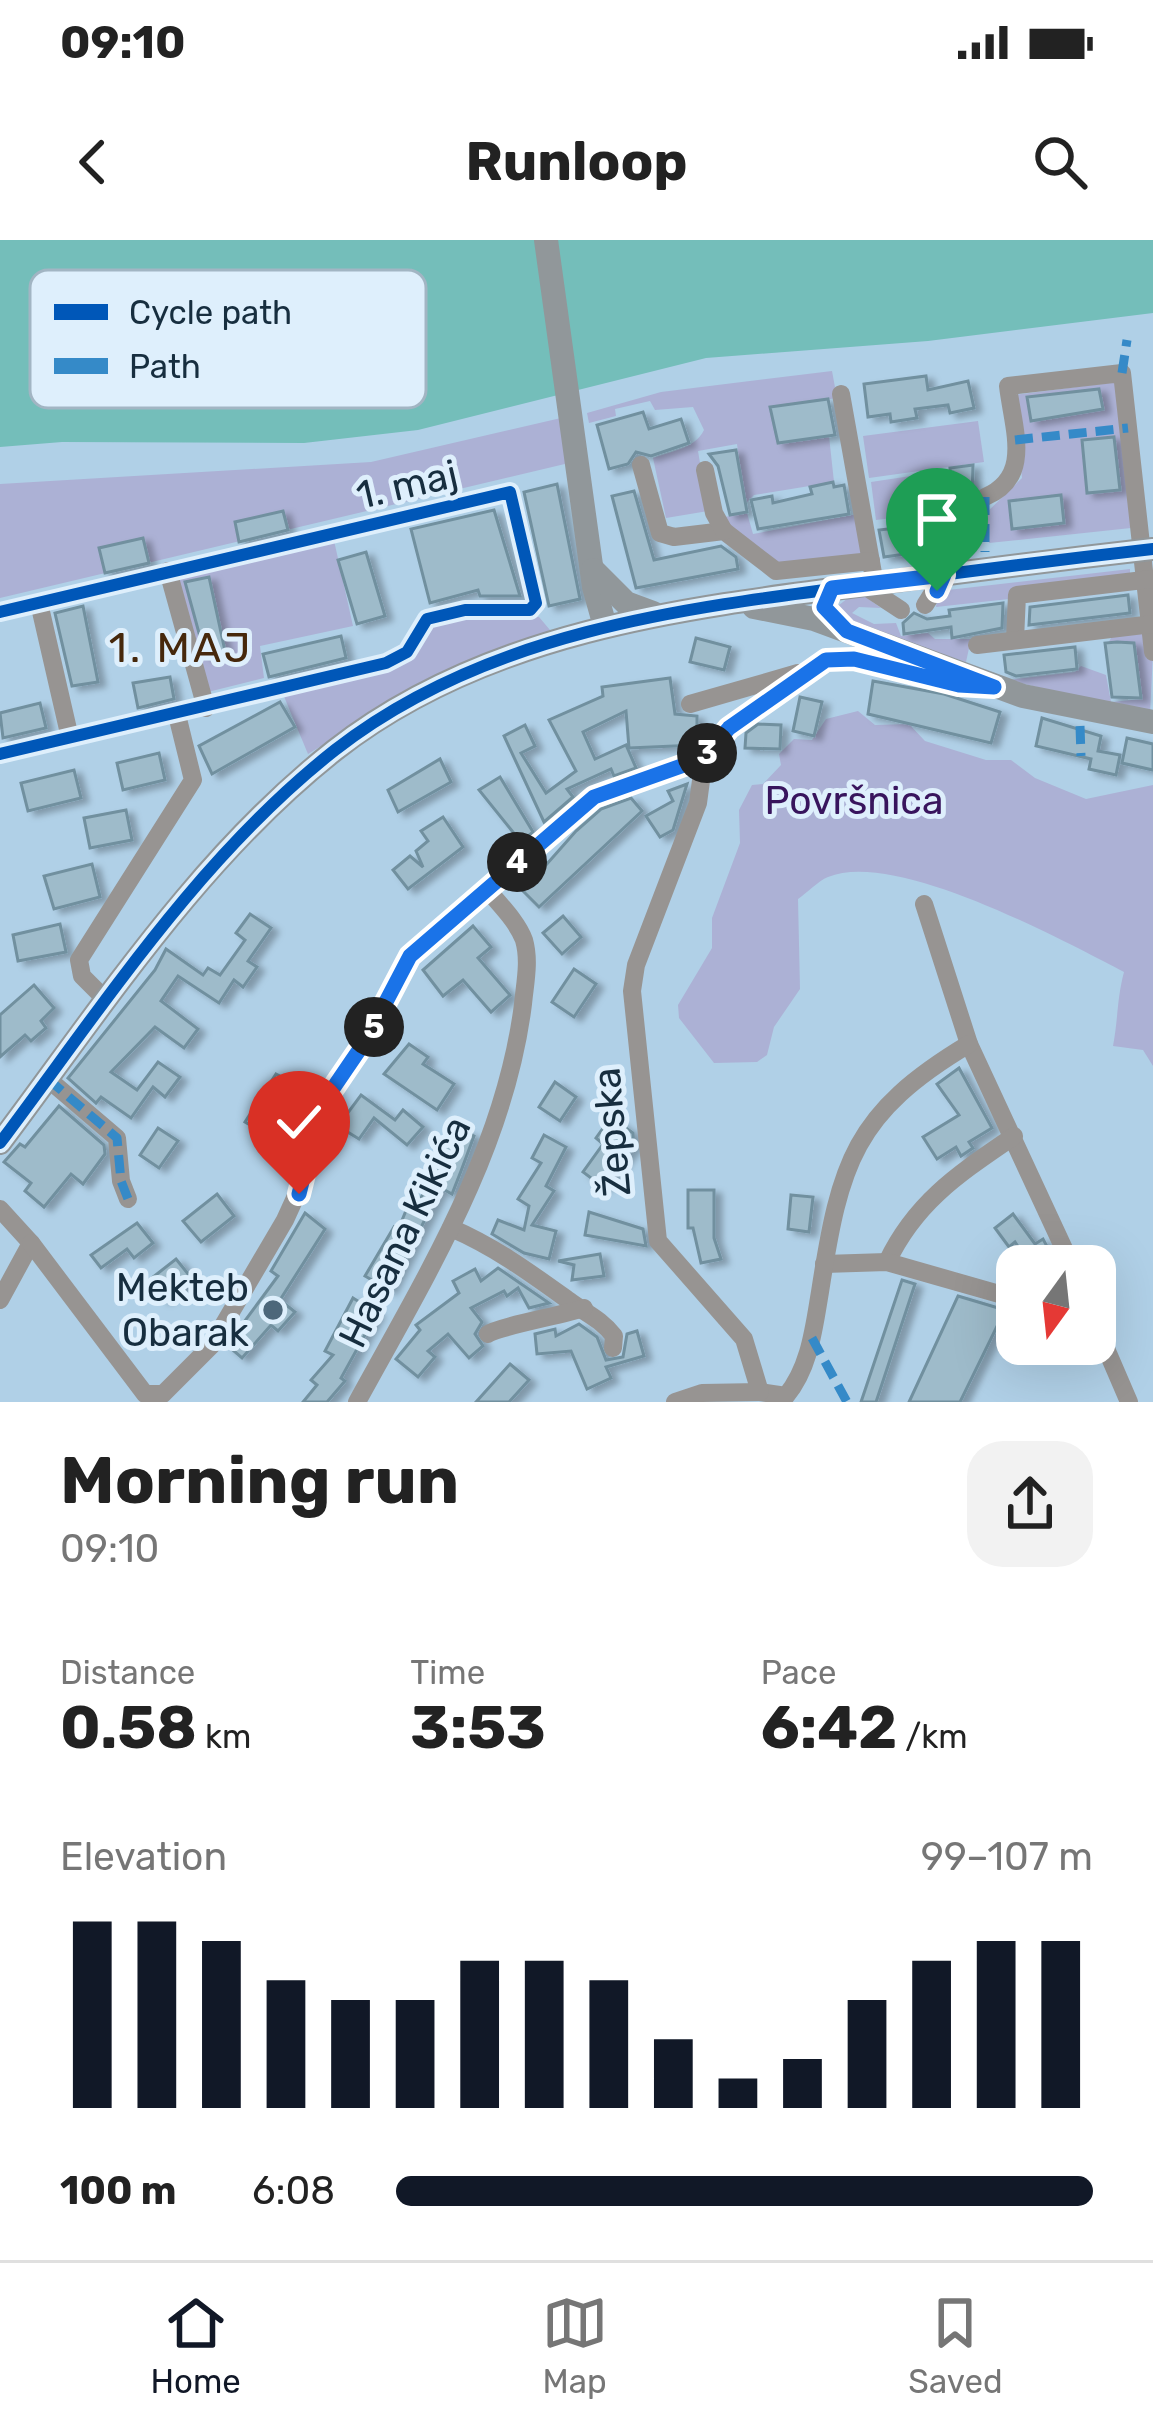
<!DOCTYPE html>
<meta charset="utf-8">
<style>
:root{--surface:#fff;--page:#f2f2f2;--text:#222;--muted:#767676;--line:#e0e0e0;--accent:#111827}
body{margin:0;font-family:Rubik,sans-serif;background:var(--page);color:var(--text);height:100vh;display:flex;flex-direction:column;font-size:45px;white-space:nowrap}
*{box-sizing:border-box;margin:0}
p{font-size:39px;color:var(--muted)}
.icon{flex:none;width:66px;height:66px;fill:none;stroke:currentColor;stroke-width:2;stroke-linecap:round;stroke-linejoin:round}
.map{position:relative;height:1162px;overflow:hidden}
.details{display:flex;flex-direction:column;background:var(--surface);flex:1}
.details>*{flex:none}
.needle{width:78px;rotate:195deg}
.fabs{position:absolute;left:996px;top:1005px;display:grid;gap:24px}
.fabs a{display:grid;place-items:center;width:120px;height:120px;border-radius:24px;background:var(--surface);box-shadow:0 12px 48px #0002;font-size:60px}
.pin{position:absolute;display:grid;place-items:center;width:102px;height:102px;color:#fff;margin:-123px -51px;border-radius:50% 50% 50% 0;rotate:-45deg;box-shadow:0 0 12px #0007}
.pin .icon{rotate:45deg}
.km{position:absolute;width:60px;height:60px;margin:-30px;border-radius:50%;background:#222;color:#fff;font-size:33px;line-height:60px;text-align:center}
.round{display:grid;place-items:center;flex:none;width:126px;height:126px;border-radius:36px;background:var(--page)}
.head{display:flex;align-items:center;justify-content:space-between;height:204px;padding:0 60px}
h1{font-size:66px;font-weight:700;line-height:90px}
.stats{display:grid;grid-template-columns:repeat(3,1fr);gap:18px;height:204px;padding:12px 60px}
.stats div{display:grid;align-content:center}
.stats b{font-size:60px;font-weight:700}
.stats small{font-size:33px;font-weight:400}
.stats p{font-size:33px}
.chart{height:336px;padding:24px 60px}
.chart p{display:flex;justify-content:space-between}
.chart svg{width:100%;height:216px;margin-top:12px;stroke:var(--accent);stroke-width:6}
ul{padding:0 60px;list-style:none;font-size:39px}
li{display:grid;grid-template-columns:192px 144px 1fr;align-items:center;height:90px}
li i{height:30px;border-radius:15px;background:var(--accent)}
.status{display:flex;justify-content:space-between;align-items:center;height:84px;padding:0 60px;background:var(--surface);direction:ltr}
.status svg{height:33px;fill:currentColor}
header{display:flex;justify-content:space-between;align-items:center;height:156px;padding:0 60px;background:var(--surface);font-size:54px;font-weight:700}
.tab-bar{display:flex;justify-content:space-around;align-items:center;height:168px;border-top:3px solid var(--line);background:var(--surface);font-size:33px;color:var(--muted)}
.tab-bar a{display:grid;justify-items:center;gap:6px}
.tab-bar .selected{color:var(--accent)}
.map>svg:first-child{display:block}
.green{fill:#acb1d5}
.water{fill:#74beba}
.building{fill:#9ebbca;stroke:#71909f;stroke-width:3;filter:url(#shadow)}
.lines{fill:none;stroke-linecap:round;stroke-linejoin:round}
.minor{stroke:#979492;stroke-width:18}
.major{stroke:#91979a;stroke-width:24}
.quiet{stroke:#358ac8;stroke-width:9;stroke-dasharray:18 9;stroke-linecap:butt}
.cycleway-casing{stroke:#deeffc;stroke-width:20}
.cycleway{stroke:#0057b8;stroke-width:12}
.route-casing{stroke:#fff;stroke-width:24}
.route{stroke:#1a73e8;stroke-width:15}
.poi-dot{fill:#4d677a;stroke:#deeffc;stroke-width:4.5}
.labels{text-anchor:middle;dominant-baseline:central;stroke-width:10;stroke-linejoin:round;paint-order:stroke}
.street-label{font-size:39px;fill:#172e3f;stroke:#deeffc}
.park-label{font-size:39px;fill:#38155d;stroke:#deeffc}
.poi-label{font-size:39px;fill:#172e3f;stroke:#deeffc;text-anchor:end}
.neighbourhood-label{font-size:42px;letter-spacing:3px;fill:#46280c;stroke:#deeffc}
.key{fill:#deeffc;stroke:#a2b5c3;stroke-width:3}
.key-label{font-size:33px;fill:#172e3f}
</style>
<div class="status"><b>09:10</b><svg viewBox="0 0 49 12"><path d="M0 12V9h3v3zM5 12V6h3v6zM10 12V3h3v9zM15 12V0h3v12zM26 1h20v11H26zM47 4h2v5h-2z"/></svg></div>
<header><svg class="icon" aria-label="back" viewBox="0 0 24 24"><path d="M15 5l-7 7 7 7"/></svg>Runloop<svg class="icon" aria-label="search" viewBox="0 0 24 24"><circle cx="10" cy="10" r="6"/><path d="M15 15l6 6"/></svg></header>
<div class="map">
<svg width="1153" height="1162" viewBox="0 0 1153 1162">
<defs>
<filter id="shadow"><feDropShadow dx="7" dy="4" stdDeviation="3" flood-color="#0004"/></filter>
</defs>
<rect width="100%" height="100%" fill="#b0d0e7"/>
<g class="green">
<path d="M 832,131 L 837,158 L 771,167 L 779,203 L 829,196 L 834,242 L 754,255 L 745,264 L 737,204 L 698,211 L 708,271 L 666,278 L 653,218 C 676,210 695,208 704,190 L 693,167 L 655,170 L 650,161 L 615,169 L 616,176 L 589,183 L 587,173 L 661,152 Z"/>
<polygon points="1115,142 1131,288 989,303 984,275 1022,238 1014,155"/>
<polygon points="561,178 569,223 0,358 0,244 371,222"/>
<polygon points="978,181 984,222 869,238 863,196"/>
<polygon points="944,231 949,271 876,280 871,242"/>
<polygon points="747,273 753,294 858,274 863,313 780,326 719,278"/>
<polygon points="333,296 353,386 260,406 264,438 208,452 176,335"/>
<polygon points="1130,329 1130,334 1009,359 936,367 939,351"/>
<polygon points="857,351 881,368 859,367 852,373 874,384 896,383 901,396 928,393 935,399 971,399 966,422 844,382 834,369"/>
<polygon points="521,375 539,377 550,390 403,456 308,514 283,454 415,414 433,386 445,379"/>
<polygon points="1146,390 1153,412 1150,474 1008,440 1075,432 1081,426 1106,435 1111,462 1142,459 1135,402 1107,405 1114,393"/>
<path d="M 858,471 L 875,485 L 909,484 L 925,501 L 986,520 L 1011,520 L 1035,538 L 1086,559 L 1153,545 L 1153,826 L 1143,810 L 1113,806 C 1118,780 1117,758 1124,732 C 1062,700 895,609 828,637 C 818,641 807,653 798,659 L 800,749 L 774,787 L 767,815 L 757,822 L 714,823 L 679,778 L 678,765 L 712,708 L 712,678 L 740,603 L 739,570 L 752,545 L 763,544 L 781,525 L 779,514 L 794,499 L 812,500 L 826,479 Z"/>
</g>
<polygon class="water" points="0,0 1153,0 1153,73 928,101 706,118 418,190 304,203 62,202 0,207"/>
<g class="building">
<polygon points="926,136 928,150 968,141 974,168 950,173 948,165 915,169 917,178 891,182 890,174 868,177 864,144"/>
<polygon points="1099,149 1103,169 1031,181 1027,157"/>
<polygon points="828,159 835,195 778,203 770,167"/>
<polygon points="643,172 649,189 681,179 689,203 651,216 636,212 628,224 609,229 597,185"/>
<polygon points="1114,197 1120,250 1087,253 1082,200"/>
<polygon points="736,210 747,272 730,275 718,226 709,214"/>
<polygon points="973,225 972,258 978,269 967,270 970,299 925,303 927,311 884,317 879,290 956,281 950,228"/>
<polygon points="833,242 834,247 844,245 849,274 758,289 751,260 772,256 773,263 812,254 810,247"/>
<polygon points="557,244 580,359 549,366 524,252"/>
<polygon points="634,251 654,320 721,306 736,317 738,329 636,348 612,256"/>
<polygon points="1061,255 1064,283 1012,289 1009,261"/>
<polygon points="494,270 520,356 480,356 478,350 430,363 411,289"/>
<polygon points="283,271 288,290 239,302 235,282"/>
<polygon points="143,298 149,323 105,333 99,308"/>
<polygon points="366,312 385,376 357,384 338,320"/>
<polygon points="209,337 225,411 205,415 185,342"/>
<polygon points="1128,355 1130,373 1029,385 1030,367"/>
<polygon points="1003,363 1002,388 952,398 951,387 904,394 903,383 914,373 927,379 950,376 949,370"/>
<polygon points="83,366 98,442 72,446 55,373"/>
<polygon points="341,396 346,418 269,437 263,414"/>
<polygon points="696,398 730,407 724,430 690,422"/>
<polygon points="1117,402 1134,403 1141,458 1112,457 1105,403"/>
<polygon points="1075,407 1077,429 1016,436 1006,432 1004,415"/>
<polygon points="170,437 174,459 138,468 133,443"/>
<polygon points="670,438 675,474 697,476 697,505 629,508 626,471 583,492 595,519 626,505 636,528 614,536 611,529 567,549 573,557 544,582 504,496 525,485 535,506 521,513 546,553 576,531 549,480 603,456 602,447"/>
<polygon points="873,441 944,454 1000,472 991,503 868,474"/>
<polygon points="800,457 822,462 814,496 793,491"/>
<polygon points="280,462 295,487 212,534 199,506"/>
<polygon points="40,463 46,488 3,498 0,473"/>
<polygon points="1042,478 1101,496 1098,511 1120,515 1116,535 1089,529 1091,519 1036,506"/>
<polygon points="758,484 781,485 780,509 745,508 746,493"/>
<polygon points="1127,498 1153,504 1153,530 1122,523"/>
<polygon points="159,513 165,540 123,550 117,523"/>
<polygon points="440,519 451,542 398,572 388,550"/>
<polygon points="74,530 81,558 28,571 21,543"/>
<polygon points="500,537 533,592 521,602 479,550"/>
<polygon points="687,544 673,590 660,597 646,576 673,561 668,551"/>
<polygon points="631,558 642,571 539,667 523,651 576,591 601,569"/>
<polygon points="126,570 132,600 90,608 84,578"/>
<polygon points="443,577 463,607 408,649 393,630 410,616 423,627 416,611 428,601 421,591"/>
<polygon points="92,624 100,657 54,669 44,636"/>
<polygon points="250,674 271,688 248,721 257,727 243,747 234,740 219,763 178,736 161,761 198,789 184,808 155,787 111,832 137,850 158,822 180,837 165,857 153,847 131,878 101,857 96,863 68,838 155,730 166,709 203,735 208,728 220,735 245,700 236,693"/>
<polygon points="563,676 581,697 562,714 543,693"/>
<polygon points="60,684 66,712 18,721 13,695"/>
<polygon points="473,686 491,707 478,718 510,755 491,772 463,740 443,756 423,730"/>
<polygon points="574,729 596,744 574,777 552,762"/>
<polygon points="34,745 54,768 41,781 46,788 31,801 25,795 0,817 0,775"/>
<polygon points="409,804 428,817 423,824 454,844 437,870 384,834"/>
<polygon points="959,828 992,888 969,902 973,908 961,916 956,907 937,919 923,897 959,875 937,844"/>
<polygon points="276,834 294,843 272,898 245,882"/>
<polygon points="555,842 576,857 560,881 539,867"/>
<polygon points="361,855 395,880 403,870 423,887 407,905 374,878 359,899 338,886"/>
<polygon points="59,866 104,905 105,914 83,944 71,934 44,967 25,951 31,943 4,922 20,904 25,907"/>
<polygon points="611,877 633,893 634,906 603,947 583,932 603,904 596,898"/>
<polygon points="453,886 474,896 461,931 452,954 441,948 389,1050 365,1036 394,987 398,990 412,956 420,960"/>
<polygon points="158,888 178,901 159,928 140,915"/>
<polygon points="544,895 566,907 546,946 554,951 532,985 556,991 549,1019 524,1013 492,994 498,980 524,990 529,966 518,959 541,923 532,918"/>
<polygon points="688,950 714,950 714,998 721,1019 701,1023 693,988 688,988"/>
<polygon points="217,954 234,976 201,1002 183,981"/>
<polygon points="791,955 813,957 809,992 788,989"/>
<polygon points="589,972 643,989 646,1006 585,995"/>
<polygon points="305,973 325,989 280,1060 295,1072 278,1091 271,1085 242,1118 227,1105 278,1036 271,1031"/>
<polygon points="1013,974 1035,1004 1043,999 1054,1019 1031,1026 1015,1002 1009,1007 995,988"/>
<polygon points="137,983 153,1003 134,1018 127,1009 101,1028 91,1015"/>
<polygon points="600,1014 604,1036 572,1040 574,1025 558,1021"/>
<polygon points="176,1019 193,1040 163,1059 148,1041"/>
<polygon points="498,1028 549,1063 529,1068 518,1048 507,1056 504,1051 471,1068 482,1082 475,1094 483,1106 469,1118 448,1094 428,1111 435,1117 418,1137 396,1119 420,1090 416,1085 459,1053 453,1041 475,1029 481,1041"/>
<polygon points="902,1040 915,1044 881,1147 876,1162 861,1162"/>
<polygon points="958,1056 1005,1070 960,1162 909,1162"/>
<polygon points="353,1058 377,1073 341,1138 345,1141 327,1162 303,1162 317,1145 311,1140 333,1115 325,1111"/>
<polygon points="579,1084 597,1097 606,1120 623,1117 627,1094 637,1091 644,1116 606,1127 611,1138 587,1149 571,1111 537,1114 535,1094 555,1089 556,1096"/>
<polygon points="510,1124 529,1140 509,1162 476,1162"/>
</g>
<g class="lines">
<g class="minor">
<polyline points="841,154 873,333"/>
<polyline points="641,225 660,293 674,297 724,291 776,331 871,321"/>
<polyline points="705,230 714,273 724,291"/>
<path d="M 985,257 C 1033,237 1013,189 1008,146 L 1122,133 L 1153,412"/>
<polyline points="168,331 206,468"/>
<polyline points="863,345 901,370"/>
<polyline points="39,363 70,498"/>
<polyline points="925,365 944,335"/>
<polyline points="0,372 510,252 536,363 530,370 465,370 427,379 407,412 386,423 0,514"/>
<polyline points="1015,400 1017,355 1152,339"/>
<polyline points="977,405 1153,384"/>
<polyline points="690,464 798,433"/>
<polyline points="924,664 969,804 1072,1026"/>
<polyline points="107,761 82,736 79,720 193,540 177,475"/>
<polyline points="48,839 117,898 121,941 128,959"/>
<polyline points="0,969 31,1003 0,1060"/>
<path d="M 451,988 C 495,1007 529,1032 568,1060 C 585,1073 600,1078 614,1096 L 613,1108"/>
<polyline points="31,1003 145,1154 163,1154 211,1106 285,980 305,936 321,867 378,780 410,715 594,557 704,518"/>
<path d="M 887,1022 C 916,961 960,933 1014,896"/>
<polyline points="824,1024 887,1022 1017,1059"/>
<polyline points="1095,1083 1129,1162"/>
<path d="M 488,1094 C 497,1087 563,1075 584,1068"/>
<path d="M 760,1152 L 786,1156 C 810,1127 814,1087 820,1052 C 840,922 854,873 969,804"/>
<path d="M 357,1162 C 426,1036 505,909 523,764 C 525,743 530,721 524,700 C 517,681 499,664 486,648"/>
<polyline points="675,1162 702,1153 760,1152 744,1099 658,1001 632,751 636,725 698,563 704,518 729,488 826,420 854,419 976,447"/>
</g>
<g class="major">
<polyline points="546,0 594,347 605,386"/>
<polyline points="593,330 626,363 653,373"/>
<polyline points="754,367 814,379 1023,456 1153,482"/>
<path d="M 0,903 C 103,766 199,617 335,510 C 486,392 681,368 865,345 C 961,332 1057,320 1153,309"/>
</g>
<g class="quiet">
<polyline points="1122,133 1127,100"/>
<polyline points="1015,200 1128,188"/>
<polyline points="985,257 985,312"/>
<polyline points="1080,486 1081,516"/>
<polyline points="48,839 117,898 121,941 128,959"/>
<polyline points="812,1098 847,1162"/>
</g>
<g class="cycleway-casing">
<g id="cycleway">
<polyline points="0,372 510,252 536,363 530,370 465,370 427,379 407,412 386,423 0,514"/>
<path d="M 0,903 C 103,766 199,617 335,510 C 486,392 681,368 865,345 C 961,332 1057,320 1153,309"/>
</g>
</g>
<use href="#cycleway" class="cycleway"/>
</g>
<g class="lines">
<g class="route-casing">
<polyline id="route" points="299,954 321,866 366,800 410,716 594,557 704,518 729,488 826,420 854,419 959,445 994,447 847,391 824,367 832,348 944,335 937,351"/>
</g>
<use href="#route" class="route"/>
</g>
<circle class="poi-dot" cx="273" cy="1070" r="12"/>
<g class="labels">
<g class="street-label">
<text transform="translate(407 245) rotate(-13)">1. maj</text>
<text transform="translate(612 892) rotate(-95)">Žepska</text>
<text transform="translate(405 992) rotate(-64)">Hasana Kikića</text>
</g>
<g class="park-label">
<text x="854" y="561">Površnica</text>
</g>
<g class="poi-label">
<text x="249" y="1048">Mekteb<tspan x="249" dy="45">Obarak</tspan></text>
</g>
<g class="neighbourhood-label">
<text x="181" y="408">1. MAJ</text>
</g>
</g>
<rect x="30" y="30" width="396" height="138" rx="18" class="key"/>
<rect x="54" y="64" width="54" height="16" fill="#0057b8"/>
<rect x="54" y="118" width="54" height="16" fill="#358ac8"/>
<g class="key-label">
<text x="129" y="84">Cycle path</text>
<text x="129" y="138">Path</text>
</g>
</svg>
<div class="fabs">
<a><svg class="needle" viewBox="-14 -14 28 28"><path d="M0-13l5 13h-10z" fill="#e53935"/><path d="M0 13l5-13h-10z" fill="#767676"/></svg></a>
</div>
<div class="pin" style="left:937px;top:351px;background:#1e9e55"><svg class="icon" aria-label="arrive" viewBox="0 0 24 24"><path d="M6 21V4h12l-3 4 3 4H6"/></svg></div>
<div class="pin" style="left:299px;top:954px;background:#d93025"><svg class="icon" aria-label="check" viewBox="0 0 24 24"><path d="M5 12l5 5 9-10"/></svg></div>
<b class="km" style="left:707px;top:513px">3</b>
<b class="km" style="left:517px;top:622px">4</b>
<b class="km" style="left:374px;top:787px">5</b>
</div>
<section class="details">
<div class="head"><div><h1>Morning run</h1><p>09:10</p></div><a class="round"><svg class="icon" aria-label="share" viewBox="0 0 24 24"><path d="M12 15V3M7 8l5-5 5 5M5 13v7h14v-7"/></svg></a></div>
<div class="stats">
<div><p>Distance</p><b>0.58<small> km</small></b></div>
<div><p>Time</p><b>3:53</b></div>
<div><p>Pace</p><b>6:42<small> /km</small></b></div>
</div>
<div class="chart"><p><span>Elevation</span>99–107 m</p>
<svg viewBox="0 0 160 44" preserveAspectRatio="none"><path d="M5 44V6M15 44V6M25 44V10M35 44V18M45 44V22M55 44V22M65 44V14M75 44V14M85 44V18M95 44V30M105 44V38M115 44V34M125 44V22M135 44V14M145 44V10M155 44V10"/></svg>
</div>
<ul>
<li><b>100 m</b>6:08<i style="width:100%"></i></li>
</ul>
</section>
<nav class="tab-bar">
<a class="selected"><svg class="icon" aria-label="home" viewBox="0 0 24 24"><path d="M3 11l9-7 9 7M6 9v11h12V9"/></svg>Home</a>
<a><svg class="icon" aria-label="map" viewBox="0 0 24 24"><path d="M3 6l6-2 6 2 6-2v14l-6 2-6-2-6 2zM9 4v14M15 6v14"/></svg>Map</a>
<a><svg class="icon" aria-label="saved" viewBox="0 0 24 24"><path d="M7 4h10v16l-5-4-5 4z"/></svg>Saved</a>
</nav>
